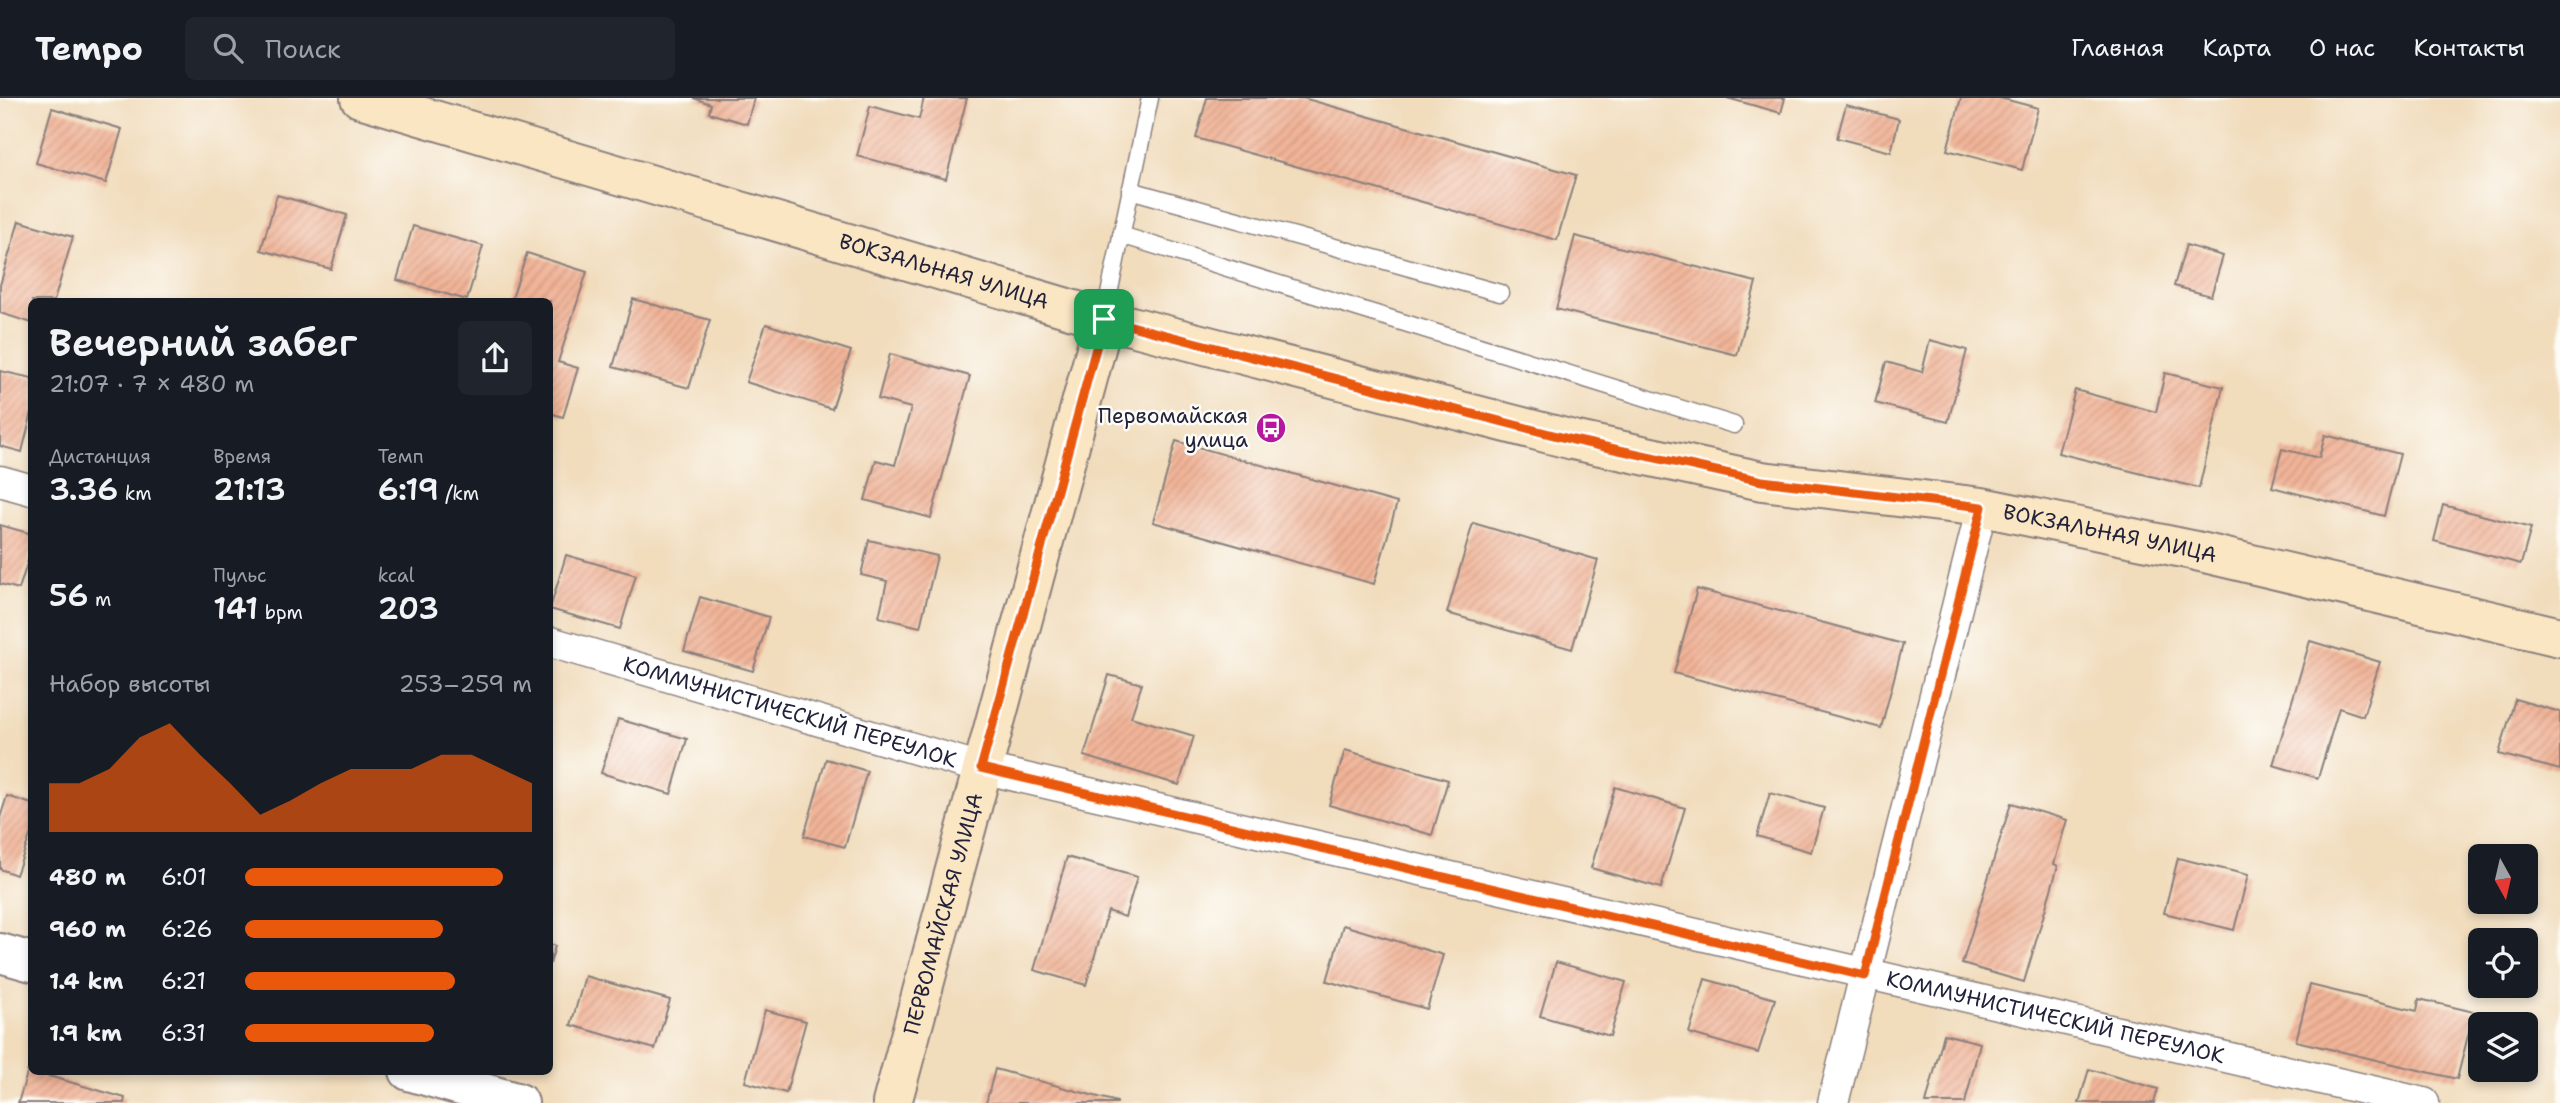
<!DOCTYPE html>
<html lang="ru">
<meta charset="utf-8">
<style>
:root{--surface:#171b24;--page:#20242c;--text:#f1f3f6;--muted:#9ea1a6;--line:#363941;--accent:#ea580c}
body{margin:0;font-family:"Shantell Sans",sans-serif;background:var(--page);color:var(--text);height:100vh;display:flex;flex-direction:column;font-size:26px;white-space:nowrap}
*{box-sizing:border-box;margin:0}
p{font-size:23px;color:var(--muted)}
.icon{flex:none;width:38px;height:38px;fill:none;stroke:currentColor;stroke-width:2;stroke-linecap:round;stroke-linejoin:round}
.map{position:relative;flex:1;overflow:hidden}
.sheet{position:absolute;left:28px;top:200px;width:525px;height:777px;display:flex;flex-direction:column;background:var(--surface);border-radius:10px;box-shadow:0 4px 10px #0003}
.sheet>*{flex:none}
.needle{width:46px;rotate:172deg}
.buttons{position:absolute;left:2468px;top:746px;display:grid;gap:14px}
.buttons a{display:grid;place-items:center;width:70px;height:70px;border-radius:10px;background:var(--surface);box-shadow:0 4px 10px #0003;font-size:35px}
.pin{position:absolute;display:grid;place-items:center;width:60px;height:60px;color:#fff;margin:-30px;border-radius:14px;box-shadow:0 4px 10px #0006}
.round{display:grid;place-items:center;flex:none;width:74px;height:74px;border-radius:10px;background:var(--page)}
.overview{display:flex;align-items:center;justify-content:space-between;height:119px;padding:0 21px}
h1{font-size:38px;font-weight:600;line-height:52px}
.figures{display:grid;grid-template-columns:repeat(3,1fr);gap:10px;height:119px;padding:7px 21px}
.figures div{display:grid;align-content:center}
.figures b{font-size:30px;font-weight:600}
.figures small{font-size:19px;font-weight:400}
.figures p{font-size:19px}
.chart{height:196px;padding:14px 21px}
.chart p{display:flex;justify-content:space-between}
.chart svg{width:100%;height:126px;margin-top:7px;fill:var(--accent);opacity:.7}
ul{padding:0 21px;list-style:none;font-size:23px}
li{display:grid;grid-template-columns:112px 84px 1fr;align-items:center;height:52px}
li i{height:18px;border-radius:9px;background:var(--accent)}
header{display:flex;align-items:center;gap:42px;box-sizing:border-box;height:98px;padding:0 35px;background:var(--surface);border-bottom:2px solid var(--line)}
header strong{font-size:33px}
nav{display:flex;gap:38px;margin-inline-start:auto;font-size:24px}
.search{width:490px;height:63px;background:var(--page);display:flex;align-items:center;gap:18px;box-sizing:border-box;padding:0 24px;border-radius:10px;color:var(--muted);font-size:26px}
.map>svg:first-child{display:block}
.building{fill:url(#building-hatch)}
.lines{fill:none;stroke-linecap:round;stroke-linejoin:round}
.service-casing{stroke:#8a7f7c;stroke-width:19}
.minor-casing{stroke:#8a7f7c;stroke-width:33}
.tertiary-casing{stroke:#8a7f7c;stroke-width:42}
.secondary-casing{stroke:#8a7f7c;stroke-width:42}
.service{stroke:#fff;stroke-width:16}
.minor{stroke:#fff;stroke-width:30}
.tertiary{stroke:#fff;stroke-width:38}
.secondary{stroke:#fbe6c4;stroke-width:38}
.route-casing{stroke:#fff;stroke-width:14}
.route{stroke:#ea580c;stroke-width:9}
.labels{text-anchor:middle;dominant-baseline:central;stroke-width:5;stroke-linejoin:round;paint-order:stroke}
.street-label{font-size:21px;fill:#22223b;stroke:#fdfcf7}
.poi-label{font-size:21px;fill:#22223b;stroke:#fdfcf7;text-anchor:end}
</style>
<header>
<strong>Tempo</strong>
<div class="search"><svg class="icon" aria-label="search" viewBox="0 0 24 24"><circle cx="10" cy="10" r="6"/><path d="M15 15l6 6"/></svg>Поиск</div>
<nav><a>Главная</a><a>Карта</a><a>О нас</a><a>Контакты</a></nav>
</header>
<div class="map">
<svg width="2560" height="1005" viewBox="0 0 2560 1005">
<defs>
<pattern id="building-hatch" width="6" height="6" patternUnits="userSpaceOnUse" patternTransform="scale(1.75)"><rect width="6" height="6" fill="#f1b498"/><path d="M-1 1l2-2M0 6l6-6M5 7l2-2" fill="none" stroke="#ce9a84"/></pattern>
</defs>
<rect width="100%" height="100%" fill="#fdfcf7"/>
<filter id="ink" filterUnits="userSpaceOnUse"><feTurbulence type="fractalNoise" baseFrequency=".0143" numOctaves="2"/><feDisplacementMap in="SourceGraphic" scale="14" xChannelSelector="R" yChannelSelector="G"/><feConvolveMatrix kernelMatrix="1 2 1 2 8 2 1 2 1" color-interpolation-filters="sRGB"/></filter>
<filter id="wash" filterUnits="userSpaceOnUse"><feTurbulence type="fractalNoise" baseFrequency=".00686" numOctaves="4" result="noise"/><feDisplacementMap in="SourceGraphic" scale="28" xChannelSelector="R" yChannelSelector="G"/><feGaussianBlur stdDeviation="1.57" result="paint"/><feColorMatrix in="noise" values="0 0 0 0 0 0 0 0 0 0 0 0 0 0 0 0 0 1.4 0 .05"/><feComposite in="paint" operator="in"/></filter>
<g filter="url(#wash)">
<rect width="100%" height="100%" fill="#f1dcbc"/>
<g id="blocks">
<g class="building">
<polygon points="693,0 754,0 747,26 709,15 711,6"/>
<polygon points="924,0 967,0 946,81 857,58 870,8 919,21"/>
<polygon points="1207,0 1303,0 1576,77 1557,142 1196,40"/>
<polygon points="1727,0 1785,0 1781,15"/>
<polygon points="1961,0 2000,0 2038,10 2022,72 1947,52"/>
<polygon points="1846,7 1899,21 1891,54 1837,40"/>
<polygon points="52,10 122,31 106,85 36,65"/>
<polygon points="277,97 347,117 331,171 261,152"/>
<polygon points="19,123 73,139 54,203 32,203 32,225 0,215 0,187"/>
<polygon points="413,128 483,148 467,202 397,182"/>
<polygon points="1575,138 1756,184 1737,257 1556,211"/>
<polygon points="2186,147 2223,158 2211,198 2174,188"/>
<polygon points="527,155 587,174 558,264 578,270 563,319 550,315 550,203 511,203"/>
<polygon points="633,201 710,222 689,290 613,269"/>
<polygon points="766,226 851,253 832,311 746,284"/>
<polygon points="1930,242 1967,252 1948,324 1875,305 1886,264 1922,274"/>
<polygon points="890,256 970,278 931,420 865,402 876,362 895,367 911,310 878,301"/>
<polygon points="0,273 32,280 32,314 22,354 0,348"/>
<polygon points="2165,275 2223,289 2199,390 2058,355 2075,292 2156,314"/>
<polygon points="2325,337 2400,356 2384,418 2272,389 2282,351 2319,360"/>
<polygon points="1176,343 1397,405 1374,486 1153,424"/>
<polygon points="2443,407 2531,430 2521,466 2434,443"/>
<polygon points="1473,425 1598,462 1572,551 1447,515"/>
<polygon points="0,427 32,436 32,450 19,491 0,486"/>
<polygon points="869,442 937,458 920,529 879,519 887,483 861,477"/>
<polygon points="566,457 636,477 620,531 550,511"/>
<polygon points="1697,491 1903,546 1881,630 1674,575"/>
<polygon points="700,499 769,519 753,573 684,553"/>
<polygon points="2310,543 2380,564 2363,618 2339,610 2318,680 2273,667"/>
<polygon points="1109,577 1142,586 1131,619 1194,638 1179,687 1084,658"/>
<polygon points="2515,601 2560,614 2560,672 2499,656"/>
<polygon points="618,621 687,641 671,696 601,675"/>
<polygon points="1345,652 1448,682 1432,737 1329,707"/>
<polygon points="826,661 867,673 845,749 804,738"/>
<polygon points="1615,689 1685,710 1661,790 1591,770"/>
<polygon points="1770,695 1824,710 1811,754 1757,738"/>
<polygon points="7,698 32,706 32,732 16,777 0,771 0,720"/>
<polygon points="2011,705 2067,722 2054,766 2058,768 2024,884 1962,866"/>
<polygon points="1067,759 1137,779 1125,819 1108,813 1086,887 1034,872"/>
<polygon points="2178,760 2248,777 2234,832 2164,815"/>
<polygon points="1343,827 1443,857 1427,911 1327,883"/>
<polygon points="550,846 555,848 550,866"/>
<polygon points="1556,864 1626,884 1610,938 1540,918"/>
<polygon points="585,878 670,902 655,951 571,927"/>
<polygon points="1705,881 1775,901 1758,955 1689,935"/>
<polygon points="2310,887 2417,913 2419,901 2474,914 2457,981 2296,943"/>
<polygon points="765,912 806,923 786,995 745,984"/>
<polygon points="1944,936 1980,945 1965,1005 1926,1005"/>
<polygon points="995,971 1117,1004 1117,1005 986,1005"/>
<polygon points="2089,971 2158,991 2154,1005 2079,1005"/>
<polygon points="28,972 125,1000 124,1005 18,1005"/>
</g>
</g>
</g>
<g filter="url(#ink)">
<use href="#blocks" fill-opacity="0" stroke="#8a7f7c" stroke-width="2"/>
<g class="lines">
<g class="service-casing">
<g id="service">
<polyline points="1130,92 1500,195"/>
<polyline points="1121,137 1734,327"/>
<polyline points="1104,220 1150,0"/>
</g>
</g>
<g class="minor-casing">
<g id="minor">
<polyline points="0,383 32,392"/>
<path id="s1" d="M 550,544 L 981,670 L 2424,1005"/>
<polyline points="1833,1005 1982,409"/>
</g>
</g>
<g class="tertiary-casing">
<g id="tertiary">
<polyline points="0,855 32,864"/>
<polyline points="409,973 519,1005"/>
</g>
</g>
<g class="secondary-casing">
<g id="secondary">
<path id="s2" d="M 360,0 L 1104,221 L 1573,342 L 1762,383 L 1982,409 L 2192,452 L 2560,539"/>
<path id="s3" d="M 892,1005 L 1104,221"/>
</g>
</g>
<use href="#service" class="service"/>
<use href="#minor" class="minor"/>
<use href="#tertiary" class="tertiary"/>
<use href="#secondary" class="secondary"/>
</g>
</g>
<g class="lines" filter="url(#ink)">
<g class="route-casing">
<polygon id="route" points="1104,221 1573,342 1762,383 1982,409 1865,878 981,670"/>
</g>
<use href="#route" class="route"/>
</g>
<defs>
<g id="bus-disc" transform="scale(1.575)"><circle r="9.5" fill="#b5179e" stroke="#fdfcf7"/><path d="M-5-6H5V4H4V6H2V4H-2V6H-4V4H-5ZM-3.5-4V0h7V-4ZM-3.5 1.2v1.5H-2V1.2ZM2 1.2v1.5H3.5V1.2Z" fill="#fff"/></g>
</defs>
<g fill-rule="evenodd">
<use href="#bus-disc" x="1271" y="330"/>
</g>
<g class="labels">
<g class="street-label">
<text stroke="none"><textPath href="#s2" startOffset="609">ВОКЗАЛЬНАЯ УЛИЦА</textPath></text>
<text stroke="none"><textPath href="#s2" startOffset="1806">ВОКЗАЛЬНАЯ УЛИЦА</textPath></text>
<text stroke="none"><textPath href="#s1" startOffset="250">КОММУНИСТИЧЕСКИЙ ПЕРЕУЛОК</textPath></text>
<text stroke="none"><textPath href="#s3" startOffset="196">ПЕРВОМАЙСКАЯ УЛИЦА</textPath></text>
<text stroke="none"><textPath href="#s1" startOffset="1552">КОММУНИСТИЧЕСКИЙ ПЕРЕУЛОК</textPath></text>
</g>
<g class="poi-label">
<text x="1248" y="318">Первомайская<tspan x="1248" dy="24">улица</tspan></text>
</g>
</g>
</svg>
<div class="buttons">
<a><svg class="needle" viewBox="-14 -14 28 28"><path d="M0-13l5 13h-10z" fill="#e53935"/><path d="M0 13l5-13h-10z" fill="#9ea1a6"/></svg></a>
<a><svg class="icon" aria-label="locate" viewBox="0 0 24 24"><circle cx="12" cy="12" r="6"/><path d="M12 2v4M12 18v4M2 12h4M18 12h4"/></svg></a>
<a><svg class="icon" aria-label="layers" viewBox="0 0 24 24"><path d="M12 4l9 5-9 5-9-5zM3 14l9 5 9-5"/></svg></a>
</div>
<div class="pin" style="left:1104px;top:221px;background:#1e9e55"><svg class="icon" aria-label="arrive" viewBox="0 0 24 24"><path d="M6 21V4h12l-3 4 3 4H6"/></svg></div>
<section class="sheet">
<div class="overview"><div><h1>Вечерний забег</h1><p>21:07 · 7 × 480 m</p></div><a class="round"><svg class="icon" aria-label="share" viewBox="0 0 24 24"><path d="M12 15V3M7 8l5-5 5 5M5 13v7h14v-7"/></svg></a></div>
<div class="figures">
<div><p>Дистанция</p><b>3.36<small> km</small></b></div>
<div><p>Время</p><b>21:13</b></div>
<div><p>Темп</p><b>6:19<small> /km</small></b></div>
</div>
<div class="figures">
<div><b>56<small> m</small></b></div>
<div><p>Пульс</p><b>141<small> bpm</small></b></div>
<div><p>kcal</p><b>203</b></div>
</div>
<div class="chart"><p><span>Набор высоты</span>253–259 m</p>
<svg viewBox="0 0 160 44" preserveAspectRatio="none"><path d="M0 44V27L10 27L20 22L30 11L40 6L50 17L60 27L70 38L80 33L90 27L100 22L110 22L120 22L130 17L140 17L150 22L160 27V44z"/></svg>
</div>
<ul>
<li><b>480 m</b>6:01<i style="width:90%"></i></li>
<li><b>960 m</b>6:26<i style="width:69%"></i></li>
<li><b>1.4 km</b>6:21<i style="width:73%"></i></li>
<li><b>1.9 km</b>6:31<i style="width:66%"></i></li>
</ul>
</section>
</div>
